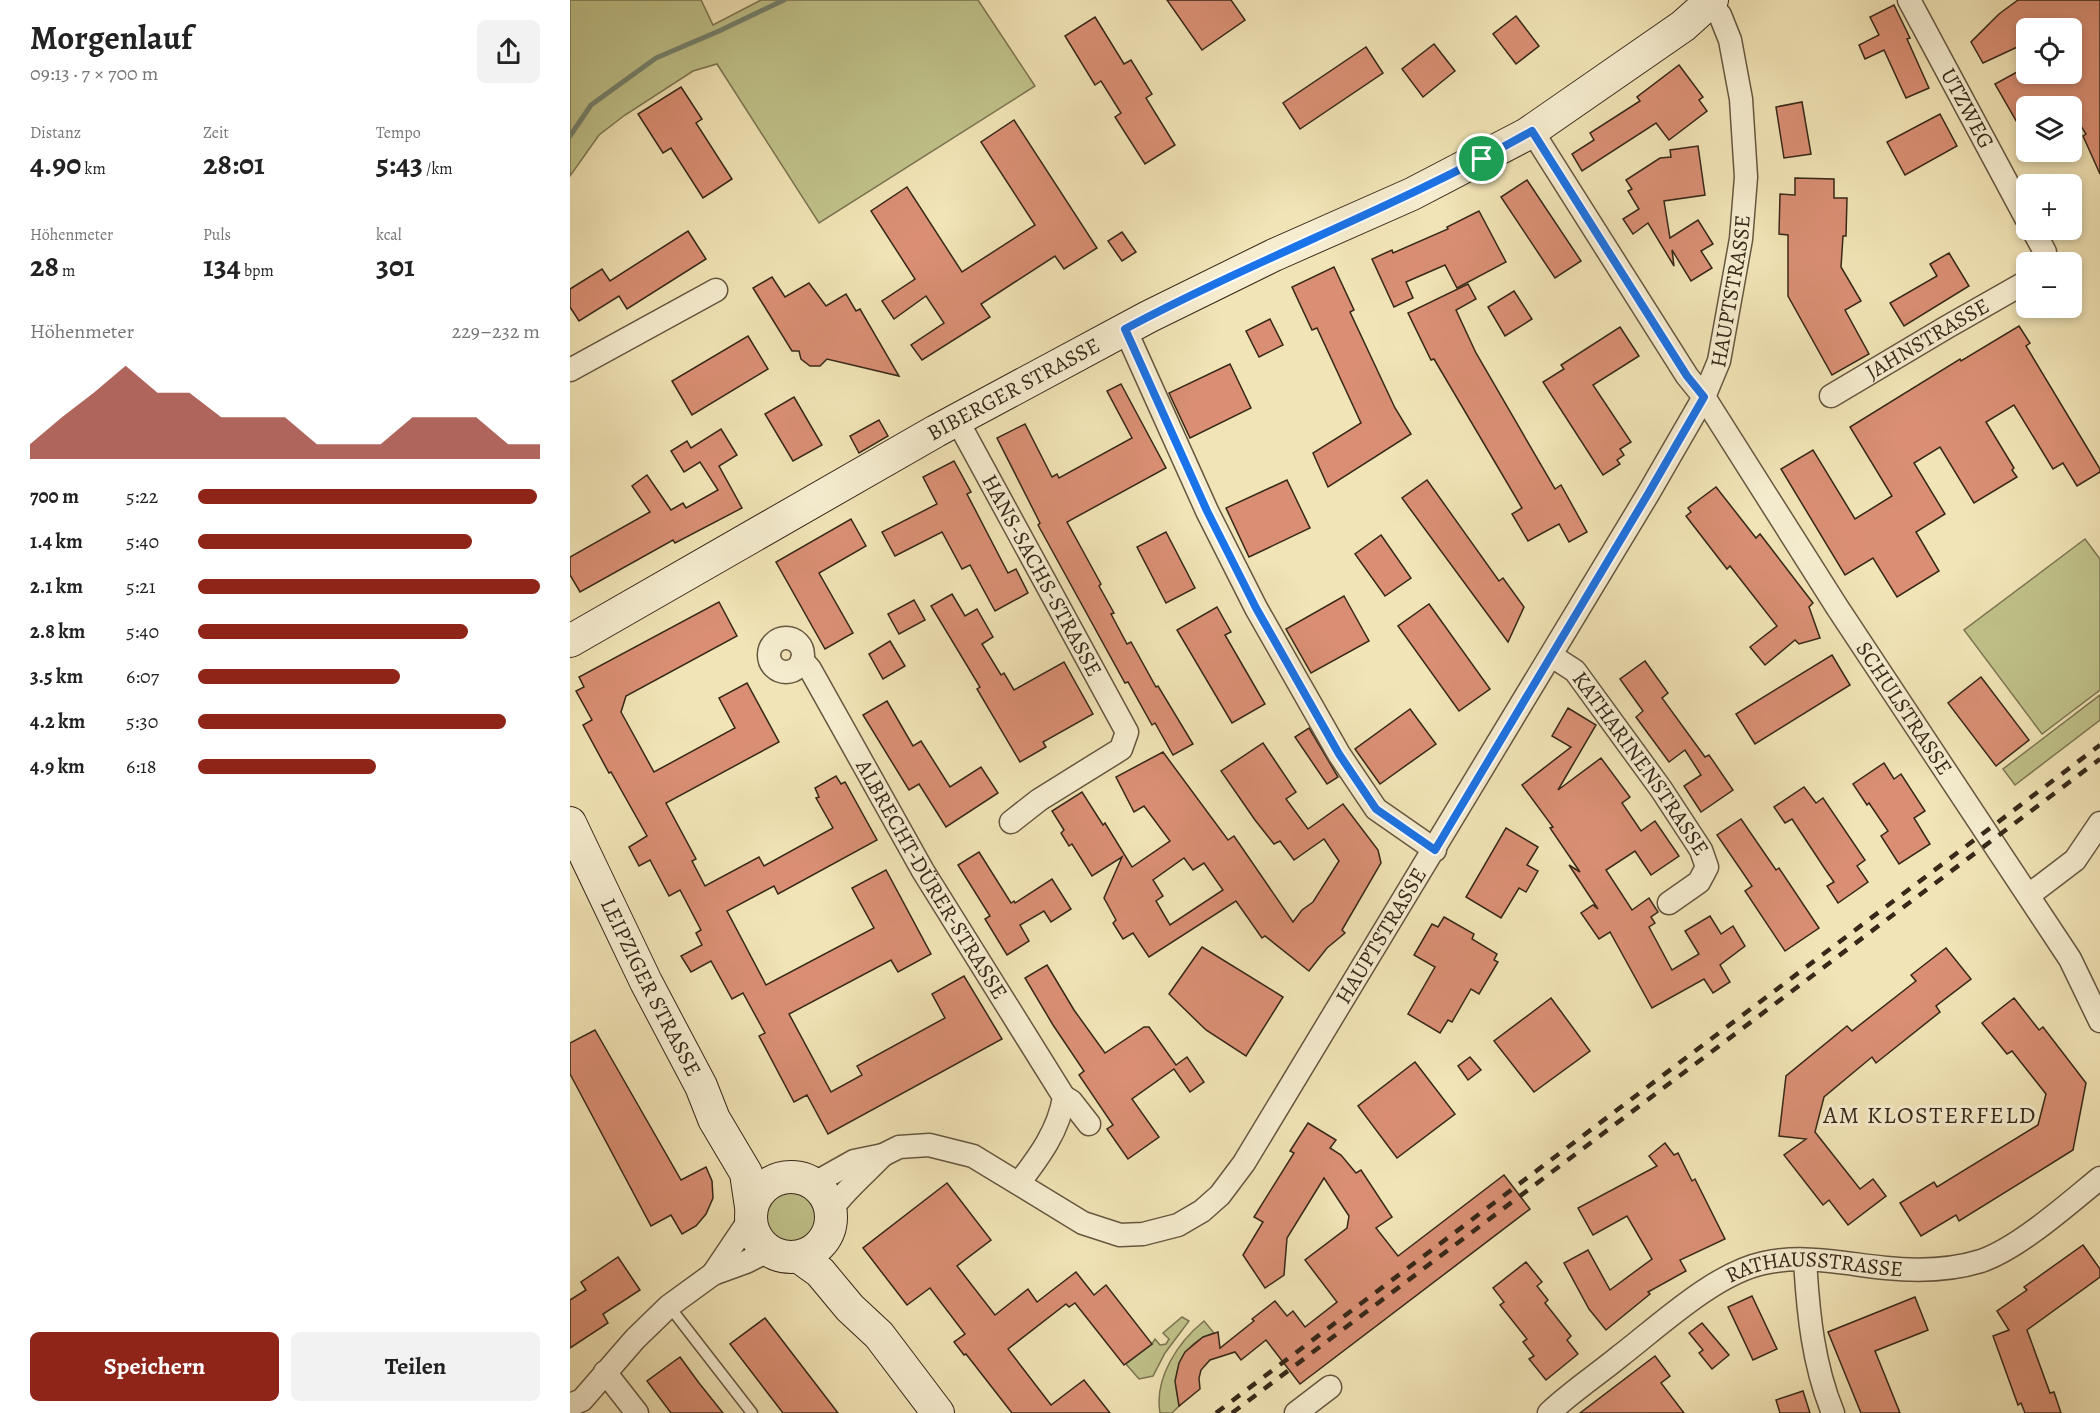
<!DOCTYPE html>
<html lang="de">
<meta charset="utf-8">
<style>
:root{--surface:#fff;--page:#f2f2f2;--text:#222;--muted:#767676;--accent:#8f2418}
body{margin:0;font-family:Alegreya,serif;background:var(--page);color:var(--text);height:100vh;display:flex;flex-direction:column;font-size:22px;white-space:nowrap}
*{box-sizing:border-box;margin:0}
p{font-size:20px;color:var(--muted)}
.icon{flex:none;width:33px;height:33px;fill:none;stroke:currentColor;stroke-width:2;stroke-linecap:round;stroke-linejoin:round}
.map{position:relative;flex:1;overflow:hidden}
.drawer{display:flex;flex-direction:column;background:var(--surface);width:570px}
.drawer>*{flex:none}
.fabs{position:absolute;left:1446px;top:18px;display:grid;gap:12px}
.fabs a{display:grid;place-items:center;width:66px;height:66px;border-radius:9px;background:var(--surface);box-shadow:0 3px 9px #0003;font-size:30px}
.pin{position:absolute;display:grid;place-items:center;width:51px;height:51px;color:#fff;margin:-26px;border:3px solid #fff;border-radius:50%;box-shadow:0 2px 6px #0007}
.round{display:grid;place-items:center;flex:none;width:63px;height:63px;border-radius:9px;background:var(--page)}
.headline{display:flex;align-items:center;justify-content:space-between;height:102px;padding:0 30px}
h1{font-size:33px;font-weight:600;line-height:45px}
.metrics{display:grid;grid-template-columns:repeat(3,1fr);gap:9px;height:102px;padding:6px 30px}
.metrics div{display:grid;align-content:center}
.metrics b{font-size:30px;font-weight:600}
.metrics small{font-size:16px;font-weight:400}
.metrics p{font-size:16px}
.chart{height:168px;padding:12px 30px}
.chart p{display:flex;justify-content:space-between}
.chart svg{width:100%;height:108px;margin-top:6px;fill:var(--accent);opacity:.7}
.action{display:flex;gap:12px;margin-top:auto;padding:12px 30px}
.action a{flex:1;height:69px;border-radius:9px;background:var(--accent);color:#fff;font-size:24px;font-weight:600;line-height:69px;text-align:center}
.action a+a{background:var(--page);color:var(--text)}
ul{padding:0 30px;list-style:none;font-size:20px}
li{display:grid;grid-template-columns:96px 72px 1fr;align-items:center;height:45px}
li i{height:15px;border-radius:8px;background:var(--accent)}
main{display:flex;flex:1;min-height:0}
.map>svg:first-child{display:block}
.green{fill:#c0c28a;stroke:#7c7552;stroke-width:1.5}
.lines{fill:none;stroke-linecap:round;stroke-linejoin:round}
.stream{stroke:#74836f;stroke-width:5}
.building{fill:#da8f74;stroke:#372819;stroke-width:1.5;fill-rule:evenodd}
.lane-casing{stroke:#665740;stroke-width:13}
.street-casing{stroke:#665740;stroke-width:25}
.secondary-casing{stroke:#372819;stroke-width:34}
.lane{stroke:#f6edd0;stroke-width:10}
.street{stroke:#f6edd0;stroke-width:22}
.secondary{stroke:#f6edd0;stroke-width:32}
.rail{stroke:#372819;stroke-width:4.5;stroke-dasharray:10 10;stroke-linecap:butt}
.route-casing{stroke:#fff;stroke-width:12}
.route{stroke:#1a73e8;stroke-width:8}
.labels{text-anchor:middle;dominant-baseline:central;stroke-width:6;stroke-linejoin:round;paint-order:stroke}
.street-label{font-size:22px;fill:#372819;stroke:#f6edd0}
.neighbourhood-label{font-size:24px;letter-spacing:1.5px;fill:#372819;stroke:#f6edd0}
</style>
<main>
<section class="drawer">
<div class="headline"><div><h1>Morgenlauf</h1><p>09:13 · 7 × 700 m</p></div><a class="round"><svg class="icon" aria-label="share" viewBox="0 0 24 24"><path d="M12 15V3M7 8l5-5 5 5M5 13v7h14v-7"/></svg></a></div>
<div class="metrics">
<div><p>Distanz</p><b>4.90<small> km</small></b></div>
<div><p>Zeit</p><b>28:01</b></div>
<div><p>Tempo</p><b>5:43<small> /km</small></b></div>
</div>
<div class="metrics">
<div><p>Höhenmeter</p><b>28<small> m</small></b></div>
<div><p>Puls</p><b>134<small> bpm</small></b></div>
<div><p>kcal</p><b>301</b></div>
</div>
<div class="chart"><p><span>Höhenmeter</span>229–232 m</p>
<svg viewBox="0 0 160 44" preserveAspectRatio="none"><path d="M0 44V38L10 27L20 17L30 6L40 17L50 17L60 27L70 27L80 27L90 38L100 38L110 38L120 27L130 27L140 27L150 38L160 38V44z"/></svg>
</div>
<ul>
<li><b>700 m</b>5:22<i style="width:99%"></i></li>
<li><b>1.4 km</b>5:40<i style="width:80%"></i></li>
<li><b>2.1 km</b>5:21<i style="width:100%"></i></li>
<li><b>2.8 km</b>5:40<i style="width:79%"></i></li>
<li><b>3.5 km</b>6:07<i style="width:59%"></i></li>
<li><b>4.2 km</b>5:30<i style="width:90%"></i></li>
<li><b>4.9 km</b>6:18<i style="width:52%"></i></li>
</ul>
<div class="action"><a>Speichern</a><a>Teilen</a></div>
</section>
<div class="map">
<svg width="1530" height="1413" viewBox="0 0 1530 1413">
<rect width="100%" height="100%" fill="#f1e4b6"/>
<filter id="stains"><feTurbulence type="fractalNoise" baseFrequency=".00333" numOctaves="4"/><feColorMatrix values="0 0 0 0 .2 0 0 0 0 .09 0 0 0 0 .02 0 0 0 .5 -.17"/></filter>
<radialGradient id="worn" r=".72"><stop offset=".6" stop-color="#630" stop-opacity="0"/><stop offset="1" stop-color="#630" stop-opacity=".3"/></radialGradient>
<g class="green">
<polygon points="0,0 131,0 143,25 191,0 408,0 465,86 249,223 147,64 123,71 55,115 29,135 0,176"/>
<polygon points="1515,539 1530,559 1530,690 1472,734 1394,630"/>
<polygon points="1530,695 1530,720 1445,785 1433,769"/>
<circle cx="219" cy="1216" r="27"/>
<polygon points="612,1317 619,1321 595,1353 583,1376 569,1379 556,1364 582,1344 585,1339 590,1345 596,1344 599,1339 593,1333"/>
<path d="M 634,1321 L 644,1333 C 612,1343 599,1374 610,1405 L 602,1413 L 590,1413 C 584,1378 608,1342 634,1321 Z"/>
</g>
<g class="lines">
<polyline class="stream" points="0,136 21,105 86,58 149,31 214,0"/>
</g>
<g class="building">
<polygon points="597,0 661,0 675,20 632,50"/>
<polygon points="1448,0 1530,0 1530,174 1513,136 1516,134 1502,112 1502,106 1456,106 1456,138 1425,84 1456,67 1456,74 1502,74 1502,28 1456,28 1456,43 1413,63 1401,42 1429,14"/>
<polygon points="1324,5 1340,38 1337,39 1359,88 1336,98 1314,50 1295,59 1289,45 1309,35 1300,17"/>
<polygon points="946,16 969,46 946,64 923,34"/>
<polygon points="525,17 554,64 561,60 582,94 576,98 605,145 575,164 545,117 551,113 531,81 525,85 495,36"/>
<polygon points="864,44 885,71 853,97 832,69"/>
<polygon points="796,47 813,73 730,129 713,103"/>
<polygon points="1109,65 1133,97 1129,100 1137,111 1099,140 1086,123 1012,171 1002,154 1024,140 1020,133 1070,101 1067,97"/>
<polygon points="111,87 132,119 126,123 162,179 133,198 101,148 93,153 68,114"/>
<polygon points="1232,102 1241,154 1214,158 1206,107"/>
<polygon points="1370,114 1387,146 1335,175 1317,142"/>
<polygon points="444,120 527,248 494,269 485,256 411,304 420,317 352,360 341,345 374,323 356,296 324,319 312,301 345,279 301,211 337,187 392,272 465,225 411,142"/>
<polygon points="1128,146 1135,195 1094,201 1100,238 1128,220 1143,244 1131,251 1142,268 1121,281 1102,250 1104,266 1078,223 1063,234 1053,219 1069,209 1058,191 1062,189 1056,180 1090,158 1101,157 1100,150"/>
<polygon points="1225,178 1264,179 1264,198 1277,198 1276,236 1273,236 1271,267 1291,301 1275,310 1299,354 1262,375 1218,296 1218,235 1209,234 1210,194 1225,195"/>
<polygon points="957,180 1011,261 985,278 931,197"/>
<polygon points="909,211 936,262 887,288 875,265 836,282 843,298 824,307 802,259 822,250 823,253 878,229 877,227"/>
<polygon points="118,231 136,259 57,309 49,296 9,321 0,307 0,289 32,269 40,281"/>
<polygon points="552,232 566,252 552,261 538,241"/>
<polygon points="1379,253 1399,286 1334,326 1320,303 1367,276 1360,264"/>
<polygon points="764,267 784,310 780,312 825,408 841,434 758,487 743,453 791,423 747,328 742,330 722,287"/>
<polygon points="202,277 215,297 239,283 256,306 276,294 286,311 290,309 329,376 257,359 250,366 240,366 231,359 229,351 222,351 183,288"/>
<polygon points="898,284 906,299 886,310 906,353 985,489 991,485 1017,532 999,542 989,524 958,541 942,514 952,508 864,359 861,360 838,313"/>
<polygon points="944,291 962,319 935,336 918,307"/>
<polygon points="700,319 713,345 689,357 676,331"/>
<polygon points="1449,326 1460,343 1456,346 1530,469 1530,472 1507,486 1493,463 1483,469 1444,405 1416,422 1444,468 1442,470 1447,477 1404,503 1370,447 1344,463 1375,514 1346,532 1369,571 1327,597 1303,558 1275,575 1211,469 1243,450 1285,519 1322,496 1280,427 1390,359 1391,361"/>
<polygon points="1050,327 1069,356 1023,385 1061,442 1050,449 1054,455 1047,460 1050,464 1033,475 973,382 994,369 991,365"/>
<polygon points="178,336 198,369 122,415 102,381"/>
<polygon points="660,364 681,408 620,438 599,393"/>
<polygon points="551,384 596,468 497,522 531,584 529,586 544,613 541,614 557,644 561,642 586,687 588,686 623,744 603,755 585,723 582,725 558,682 555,683 468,525 470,523 427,438 455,424 482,477 487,474 489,478 562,438 537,391"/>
<polygon points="224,397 252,445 223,461 195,414"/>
<polygon points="309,420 318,436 289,453 280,436"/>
<polygon points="151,429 167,455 149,466 172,508 105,543 103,540 10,592 0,575 0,557 80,512 62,486 77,475 101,510 113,503 116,508 148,490 130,462 114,472 101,451 117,441 121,448"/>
<polygon points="384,461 401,492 397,494 438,573 446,569 458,593 425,611 400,565 392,569 372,532 325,556 312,532 367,504 353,477"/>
<polygon points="717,480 740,528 679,557 656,508"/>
<polygon points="857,480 929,581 933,578 954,607 938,642 832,498"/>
<polygon points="1146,487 1186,538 1190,534 1243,603 1239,607 1250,638 1229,644 1225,640 1195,665 1180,647 1207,626 1160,566 1157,569 1116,516 1121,512 1118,508"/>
<polygon points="281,519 296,546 249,573 283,633 255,649 206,562"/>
<polygon points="596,532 625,588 596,603 567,547"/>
<polygon points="811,535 841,578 815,596 785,554"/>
<polygon points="382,594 395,616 407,609 423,637 412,644 431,675 434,673 444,690 494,662 523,714 473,742 476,747 450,762 407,689 410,687 361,606"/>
<polygon points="774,596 799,641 741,673 716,629"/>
<polygon points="344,600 355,620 329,634 318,614"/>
<polygon points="149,602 167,636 56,696 51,712 84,772 165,728 149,698 177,683 209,742 96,803 126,859 122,861 135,886 189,857 194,866 263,828 246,798 249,797 245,788 266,776 271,784 275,782 307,840 208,894 204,886 157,911 196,985 304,928 282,888 316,870 361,954 328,972 321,960 219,1014 261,1092 292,1075 287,1066 375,1018 362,994 394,976 432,1039 258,1134 237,1095 224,1102 189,1036 195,1033 173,993 162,999 141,961 121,972 111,956 132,945 126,933 131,930 110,890 99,896 80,860 69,866 59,847 77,836 41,772 39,773 13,725 22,720 6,691 14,687 9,677"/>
<polygon points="859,604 920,689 889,711 828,626"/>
<polygon points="647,607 661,632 655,635 695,704 662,723 607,630"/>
<polygon points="320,641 335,666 313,679 299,654"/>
<polygon points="1262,655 1280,685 1185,744 1166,714"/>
<polygon points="1075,661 1098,693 1092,698 1135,757 1139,755 1163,790 1131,812 1114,786 1131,775 1115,750 1099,762 1066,717 1073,711 1050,679"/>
<polygon points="1411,677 1459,740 1426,766 1378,703"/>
<polygon points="317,701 343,746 351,741 380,787 411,767 428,793 376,827 349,784 339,790 293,715"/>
<polygon points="998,708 1026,725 988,790 1031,758 1060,797 1052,803 1071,831 1085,821 1109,856 1081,875 1065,851 1036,870 1062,910 1079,898 1088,912 1081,917 1085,923 1079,927 1102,970 1129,954 1115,931 1140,916 1151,934 1163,926 1175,946 1150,965 1160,982 1143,993 1134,979 1082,1008 1040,932 1029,939 1011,913 1023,905 1028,909 999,865 1010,872 980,828 983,827 952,785 1001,747 982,736"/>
<polygon points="840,709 866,744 810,784 785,749"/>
<polygon points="739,728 768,777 757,784 725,737"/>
<path d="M 693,743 L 726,792 L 716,799 L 738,829 L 773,804 L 808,850 L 811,863 L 772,930 L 775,933 L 757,948 L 739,971 L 695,936 L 692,938 L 666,901 L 579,957 L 563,933 L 553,939 L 543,923 L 546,920 L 534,898 L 552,857 L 522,876 L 502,844 L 499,846 L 491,833 L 494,830 L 482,811 L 512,792 L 533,825 L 535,823 L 562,867 L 600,841 L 574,806 L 564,812 L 546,777 L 593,752 L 658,840 L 664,836 L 723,922 L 732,910 L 743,902 L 769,861 L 754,839 L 724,860 L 710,841 L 704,844 L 685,820 L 651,771 ZM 614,858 L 623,870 L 634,863 L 653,890 L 600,925 L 586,901 L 593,896 L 583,880 Z"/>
<polygon points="1314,763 1324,779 1331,774 1355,811 1344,818 1360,844 1329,864 1311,836 1318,831 1299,803 1297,805 1283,784"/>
<polygon points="1234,787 1246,803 1253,798 1295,860 1287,866 1298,882 1268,903 1257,886 1264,882 1255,869 1222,819 1215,823 1204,807"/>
<polygon points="1171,819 1206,870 1209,868 1249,928 1215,951 1175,891 1182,886 1147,835"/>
<polygon points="936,828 968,847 957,865 968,871 956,892 949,888 931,918 896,897"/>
<polygon points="409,852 441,903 444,901 445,903 482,879 501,909 481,922 474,911 450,925 459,941 437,955 415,919 420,916 388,865"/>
<polygon points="874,917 904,934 902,939 927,954 924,960 928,962 909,994 901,989 882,1022 878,1020 870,1033 838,1014 865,967 844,955 862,924 868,927"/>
<polygon points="632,947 713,997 676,1056 636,1030 599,994"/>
<polygon points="1376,948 1401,979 1366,1006 1370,1012 1306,1063 1302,1057 1254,1097 1245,1132 1290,1189 1303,1179 1316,1196 1278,1225 1259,1200 1253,1205 1214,1155 1236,1139 1209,1136 1216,1076 1277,1026 1282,1031 1346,981 1341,975"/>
<polygon points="477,965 504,1010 535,1053 574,1027 579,1027 606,1065 617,1057 634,1082 620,1092 604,1069 562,1099 589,1137 558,1159 537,1129 543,1125 509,1075 514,1071 483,1025 455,978"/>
<polygon points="981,998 1020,1051 964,1092 924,1041"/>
<polygon points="1444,998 1469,1030 1473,1027 1516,1083 1503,1150 1389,1221 1386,1215 1351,1236 1330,1203 1364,1182 1367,1187 1468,1125 1476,1094 1442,1051 1437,1054 1412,1023"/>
<polygon points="25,1030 111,1180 136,1167 142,1181 143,1198 136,1214 126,1226 112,1234 101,1215 81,1226 0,1074 0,1043"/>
<polygon points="900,1057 911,1070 898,1080 888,1066"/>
<polygon points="845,1062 885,1114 827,1158 788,1106"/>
<polygon points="738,1123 766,1140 760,1148 771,1155 786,1173 791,1170 822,1217 806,1228 828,1256 934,1175 960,1209 730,1384 696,1340 671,1360 665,1352 640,1360 631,1370 629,1378 630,1389 609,1406 605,1381 609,1363 615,1352 633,1337 648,1332 650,1348 684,1321 682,1319 705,1301 717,1316 723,1311 735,1327 767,1302 735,1260 777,1228 779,1216 754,1178 717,1238 714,1275 695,1288 673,1255 693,1222 684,1217 724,1153 720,1151"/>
<polygon points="1095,1143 1104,1155 1108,1153 1122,1181 1125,1179 1155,1239 1110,1260 1116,1271 1078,1292 1080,1294 1036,1330 1019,1309 994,1263 1018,1250 1040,1290 1082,1259 1057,1216 1023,1235 1008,1208 1087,1166 1079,1156"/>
<polygon points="377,1183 421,1240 387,1266 425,1315 458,1289 467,1302 506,1272 524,1295 536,1285 582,1344 554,1365 505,1303 499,1307 496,1304 438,1349 481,1405 514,1380 540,1413 442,1413 396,1354 394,1355 384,1342 395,1334 360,1288 337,1305 293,1248"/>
<polygon points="1513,1245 1530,1269 1530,1277 1457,1330 1480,1393 1484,1392 1491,1413 1455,1413 1451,1403 1448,1405 1423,1336 1439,1330 1427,1311 1457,1290 1454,1287"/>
<polygon points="48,1257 70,1290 33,1314 38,1323 0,1348 0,1300 16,1290 11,1282"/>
<polygon points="956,1262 972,1282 967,1286 978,1300 975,1303 1001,1336 997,1340 1008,1354 976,1380 959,1359 964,1356 953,1342 957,1339 930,1305 934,1302 923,1288"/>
<polygon points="1182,1296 1207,1349 1183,1360 1158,1307"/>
<polygon points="1345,1297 1358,1330 1305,1351 1330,1413 1291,1413 1258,1332"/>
<polygon points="195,1318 268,1413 213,1413 160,1344"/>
<polygon points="1132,1323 1159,1355 1142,1369 1129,1353 1133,1350 1119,1333"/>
<polygon points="1085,1356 1100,1376 1091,1383 1114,1413 1010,1413"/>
<polygon points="110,1357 129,1383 153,1413 101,1413 77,1381"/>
<polygon points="1233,1391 1240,1413 1210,1413 1206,1400"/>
</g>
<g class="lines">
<g class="lane-casing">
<polyline id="lane" points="99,1306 182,1413"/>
</g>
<g class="street-casing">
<g id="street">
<path id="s1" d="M 1339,0 L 1456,218"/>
<path id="s2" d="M 962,131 L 1117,376 L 1134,397 L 1267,607 L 1500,959 L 1530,1021"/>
<polyline points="1463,230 1475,252 1475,262"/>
<polyline points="555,329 637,511 686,608 769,754 806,809 865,850"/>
<polyline points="0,370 146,290"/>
<path id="s3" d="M 1261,396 L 1377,327 L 1456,282"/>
<path id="s4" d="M 387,420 L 557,732 L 551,749 L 469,800 L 441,822"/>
<circle cx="216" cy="655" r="17"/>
<path id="s5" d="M 982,656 L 1005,671 L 1091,789 L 1131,850 L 1137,867 L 1129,882 L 1099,903"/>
<path id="s6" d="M 232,660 L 240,669 L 353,871 L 494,1097 C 489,1130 469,1157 449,1183"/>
<polyline points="1459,895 1505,860 1530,823"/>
<polyline points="494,1097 501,1101 519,1124"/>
<path id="s7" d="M 243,1184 L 284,1161 L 313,1155 L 329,1147 L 359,1145 L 403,1156 L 513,1223 L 550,1235 L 573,1234 L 608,1225 L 632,1211 L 650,1195 L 674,1163 L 1078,494 L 1134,397 L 1149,361 L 1171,239 L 1176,177 L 1171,99 L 1160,40 L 1150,15 L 1140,3"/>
<path d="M 261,1210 C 276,1189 296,1173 313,1155"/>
<path d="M 1235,1260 C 1238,1312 1243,1364 1263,1413"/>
<polyline points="143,1274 180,1219"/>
<polyline points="35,1372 67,1413"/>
<polyline points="0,1405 12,1400 65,1339 99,1306 143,1274 176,1262 198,1251"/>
<polyline points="726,1413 760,1387"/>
<path id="s8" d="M 979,1413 C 1001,1392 1027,1375 1050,1356 C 1089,1326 1145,1273 1194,1263 C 1234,1254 1276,1264 1316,1268 C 1346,1271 1382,1270 1411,1261 C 1449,1248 1498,1204 1530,1178"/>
</g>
</g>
<g class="secondary-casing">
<g id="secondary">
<path id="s9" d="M 0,641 L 366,431 L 578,317 L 704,255 L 842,194 L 957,134 L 1113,26 L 1142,0"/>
<path id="s10" d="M 0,823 L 76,982 L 131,1086 L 144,1119 L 176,1173 L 181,1207"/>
<circle cx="221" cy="1217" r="40"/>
<polyline points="229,1257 250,1272 280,1308 309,1335 368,1413"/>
</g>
</g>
<use href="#lane" class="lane"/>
<use href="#street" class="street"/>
<use href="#secondary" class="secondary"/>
<g class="rail">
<polyline points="646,1413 1530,745"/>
<polyline points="662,1413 1530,759"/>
</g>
</g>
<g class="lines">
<g class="route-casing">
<path id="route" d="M 962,131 L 1117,376 L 1134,397 L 1078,494 L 865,850 L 806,809 L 769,754 L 686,608 L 637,511 L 555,329 C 688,258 830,206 962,131 Z"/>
</g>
<use href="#route" class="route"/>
</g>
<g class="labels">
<g class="street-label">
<text stroke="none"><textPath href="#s1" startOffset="123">UTZWEG</textPath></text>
<text stroke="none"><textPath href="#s7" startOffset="1492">HAUPTSTRASSE</textPath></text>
<text stroke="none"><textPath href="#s3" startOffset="112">JAHNSTRASSE</textPath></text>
<text stroke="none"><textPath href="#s9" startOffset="510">BIBERGER STRASSE</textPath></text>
<text stroke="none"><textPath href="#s4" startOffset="177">HANS-SACHS-STRASSE</textPath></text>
<text stroke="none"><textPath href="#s2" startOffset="687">SCHULSTRASSE</textPath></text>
<text stroke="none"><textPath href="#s5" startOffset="141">KATHARINENSTRASSE</textPath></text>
<text stroke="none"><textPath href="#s6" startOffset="255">ALBRECHT-DÜRER-STRASSE</textPath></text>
<text stroke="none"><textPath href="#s7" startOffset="754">HAUPTSTRASSE</textPath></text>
<text stroke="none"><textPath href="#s10" startOffset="183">LEIPZIGER STRASSE</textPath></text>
<text stroke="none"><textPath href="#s8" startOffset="314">RATHAUSSTRASSE</textPath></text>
</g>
<g class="neighbourhood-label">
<text x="1360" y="1115">AM KLOSTERFELD</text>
</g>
</g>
<rect width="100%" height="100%" filter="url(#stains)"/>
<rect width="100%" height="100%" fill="url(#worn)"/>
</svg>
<div class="fabs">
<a><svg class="icon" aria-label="locate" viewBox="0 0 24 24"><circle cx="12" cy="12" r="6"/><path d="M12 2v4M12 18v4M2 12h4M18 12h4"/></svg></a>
<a><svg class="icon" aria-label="layers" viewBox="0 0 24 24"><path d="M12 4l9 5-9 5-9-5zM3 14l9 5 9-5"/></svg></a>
<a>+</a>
<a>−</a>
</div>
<div class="pin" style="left:912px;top:159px;background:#1e9e55"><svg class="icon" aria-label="arrive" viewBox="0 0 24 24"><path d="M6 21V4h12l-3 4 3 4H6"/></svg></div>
</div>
</main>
